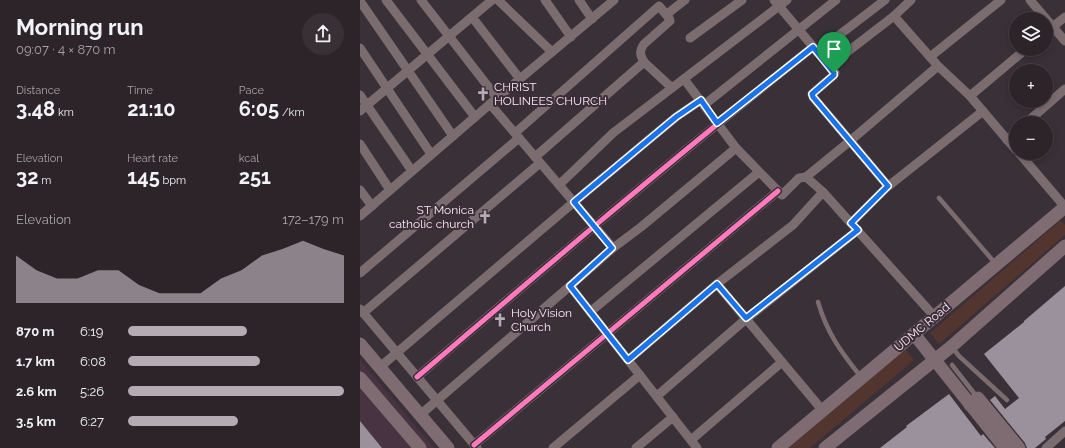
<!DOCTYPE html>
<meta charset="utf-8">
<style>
:root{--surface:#2c2429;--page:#383035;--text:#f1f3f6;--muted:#a6a4a8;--line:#484146;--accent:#b5abb2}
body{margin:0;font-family:Raleway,sans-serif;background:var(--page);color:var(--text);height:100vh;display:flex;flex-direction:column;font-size:15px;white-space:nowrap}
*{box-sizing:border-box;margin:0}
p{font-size:13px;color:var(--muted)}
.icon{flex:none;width:22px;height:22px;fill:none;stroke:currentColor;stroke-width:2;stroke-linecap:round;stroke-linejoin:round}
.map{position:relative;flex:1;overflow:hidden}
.sheet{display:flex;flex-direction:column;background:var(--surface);width:360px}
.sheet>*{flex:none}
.controls{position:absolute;left:649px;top:12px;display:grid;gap:8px}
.controls a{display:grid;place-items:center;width:44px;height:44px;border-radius:50%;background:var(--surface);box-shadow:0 2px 6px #0003,0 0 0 1px var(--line);font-size:20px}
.pin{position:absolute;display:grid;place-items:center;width:34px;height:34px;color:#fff;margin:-41px -17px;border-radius:50% 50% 50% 0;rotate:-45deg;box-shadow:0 0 4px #0007}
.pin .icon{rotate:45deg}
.round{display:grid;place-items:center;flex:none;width:42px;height:42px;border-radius:21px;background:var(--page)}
.summary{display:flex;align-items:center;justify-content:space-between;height:68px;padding:0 16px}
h1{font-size:22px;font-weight:700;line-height:30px}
.metrics{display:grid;grid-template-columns:repeat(3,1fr);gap:6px;height:68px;padding:4px 16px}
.metrics div{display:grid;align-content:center}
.metrics b{font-size:20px;font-weight:700}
.metrics small{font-size:11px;font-weight:400}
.metrics p{font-size:11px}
.chart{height:112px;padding:8px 16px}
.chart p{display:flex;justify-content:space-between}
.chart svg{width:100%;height:72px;margin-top:4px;fill:var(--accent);opacity:.7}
ul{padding:0 16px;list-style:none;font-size:13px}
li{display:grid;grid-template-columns:64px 48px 1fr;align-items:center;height:30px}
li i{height:10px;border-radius:5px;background:var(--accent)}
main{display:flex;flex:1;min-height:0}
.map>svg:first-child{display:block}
.built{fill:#473341}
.green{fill:#52352e}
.building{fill:#9a919d}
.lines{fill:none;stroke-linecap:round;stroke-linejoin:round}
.lane{stroke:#7b6c6f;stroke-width:4.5}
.street{stroke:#7b6c6f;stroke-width:9}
.secondary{stroke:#7f6c72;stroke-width:13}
.cycleway-casing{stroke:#3d2d38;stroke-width:8}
.cycleway{stroke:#fd7abc;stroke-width:5}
.route-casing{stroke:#fff;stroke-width:8}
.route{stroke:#1a73e8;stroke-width:5}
.labels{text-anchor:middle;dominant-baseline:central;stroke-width:4;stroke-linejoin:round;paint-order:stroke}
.poi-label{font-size:12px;fill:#f7edf4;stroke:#3d2d38;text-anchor:start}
.street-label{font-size:12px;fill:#f7edf4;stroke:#3d2d38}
</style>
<main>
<section class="sheet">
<div class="summary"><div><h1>Morning run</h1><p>09:07 · 4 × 870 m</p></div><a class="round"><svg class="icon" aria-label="share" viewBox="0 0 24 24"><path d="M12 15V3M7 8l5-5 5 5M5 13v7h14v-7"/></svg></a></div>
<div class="metrics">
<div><p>Distance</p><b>3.48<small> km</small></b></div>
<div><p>Time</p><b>21:10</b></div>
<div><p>Pace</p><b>6:05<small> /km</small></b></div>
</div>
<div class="metrics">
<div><p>Elevation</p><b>32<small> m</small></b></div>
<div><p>Heart rate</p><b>145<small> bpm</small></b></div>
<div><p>kcal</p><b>251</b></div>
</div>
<div class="chart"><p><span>Elevation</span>172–179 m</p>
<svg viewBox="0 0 160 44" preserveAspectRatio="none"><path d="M0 44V15L10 24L20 29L30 29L40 24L50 24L60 33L70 38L80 38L90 38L100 29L110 24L120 15L130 11L140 6L150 11L160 15V44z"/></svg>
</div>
<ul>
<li><b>870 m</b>6:19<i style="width:55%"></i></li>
<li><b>1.7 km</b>6:08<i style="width:61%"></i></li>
<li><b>2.6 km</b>5:26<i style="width:100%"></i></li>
<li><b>3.5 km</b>6:27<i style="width:51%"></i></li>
</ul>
</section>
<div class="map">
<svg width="705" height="448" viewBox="0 0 705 448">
<rect width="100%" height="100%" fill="#3a3037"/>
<polygon class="built" points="0,360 74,448 0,448"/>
<g class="green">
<polygon points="701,220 705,225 705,235 579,344 570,333"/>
<polygon points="544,348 554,360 450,448 425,448"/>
</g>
<g class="building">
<polygon points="705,286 705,421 685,437 686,439 675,448 667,448 665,443 630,400 635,396 645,409 659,398 624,354 664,322 664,321"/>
<polygon points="589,394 621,436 623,434 635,448 520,448 547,427 546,426"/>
<polygon points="0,421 22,448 0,448"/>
</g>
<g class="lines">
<g class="lane">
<polyline points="579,198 635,263"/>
<path d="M 458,302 C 467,333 481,352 501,377"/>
<polyline points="592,347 599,356 647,400"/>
<polyline points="592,365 617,397"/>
</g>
<g class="street">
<polyline points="26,0 115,117"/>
<polyline points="61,0 137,98"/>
<polyline points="138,0 192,52"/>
<polyline points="185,0 211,37"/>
<polyline points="219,0 232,19"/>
<polyline points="414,0 475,73 474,75 452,94 453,97 528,186"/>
<polyline points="670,0 705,41"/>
<polyline points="0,1 93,136"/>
<polyline points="307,14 325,0"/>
<polyline points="534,16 578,66 610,96 656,150"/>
<polyline points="112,17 160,79"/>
<polyline points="686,32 705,17"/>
<polyline points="330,38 382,0"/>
<polyline points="0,48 71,154"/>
<polyline points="457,52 525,0"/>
<polyline points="570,57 641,0"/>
<polyline points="469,66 534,16 551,0"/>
<polyline points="324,79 376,148 422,195 439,178 446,177 463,192 574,316"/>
<polyline points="0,95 52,171"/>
<polyline points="610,96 666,49"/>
<polyline points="130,104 253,248"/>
<polyline points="344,105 476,0"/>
<polyline points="0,111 132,0"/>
<polyline points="666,123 705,89"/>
<path d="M 155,133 L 299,6 L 309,18 L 310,21 L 284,44 C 279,51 280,55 284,62"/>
<polyline points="647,140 656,132"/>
<polyline points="0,144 30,190"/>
<polyline points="659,153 705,207"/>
<polyline points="175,157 284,62 312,88"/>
<polyline points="446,177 490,141 578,66"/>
<polyline points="199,185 253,133 427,0"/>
<polyline points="0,190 12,206"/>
<polyline points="0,216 137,98 254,0"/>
<polyline points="491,223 526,188 623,111"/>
<polyline points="0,273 159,138"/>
<polyline points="357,284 463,411"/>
<polyline points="210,286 337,448"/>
<polyline points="0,309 117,448"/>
<polyline points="230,312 399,172"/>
<polyline points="3,313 180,163"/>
<polyline points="268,360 357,284 433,225 463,192"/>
<polyline points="20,367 214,202 316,117 341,100"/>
<path d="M 57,377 C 188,265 318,154 453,47"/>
<polyline points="297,396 386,319 498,230"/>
<polyline points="60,415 210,286 253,248 281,227 376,148"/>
<polyline points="331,440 422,362"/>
<polyline points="114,445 418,191"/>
<polyline points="193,448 280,375"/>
<polyline points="276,448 313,417"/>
<polyline points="686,448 705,431"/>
</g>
<g class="secondary">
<polyline points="554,334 645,448"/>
<polyline points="0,344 88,448"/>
<polyline points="0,378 60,448"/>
<polyline points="610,405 618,398 659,448"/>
<polyline points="418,448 705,207"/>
<polyline points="465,448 592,346 705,246"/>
</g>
<g class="cycleway-casing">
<g id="cycleway">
<path d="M 57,377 C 188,265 318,154 453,47"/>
<polyline points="114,445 418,191"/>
</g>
</g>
<use href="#cycleway" class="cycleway"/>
</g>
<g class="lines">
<g class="route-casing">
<polygon id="route" points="453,47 474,73 474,75 452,94 453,97 528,186 491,223 498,230 386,318 357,284 268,360 210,286 252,248 214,202 316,117 341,100 357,123"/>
</g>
<use href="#route" class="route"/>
</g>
<defs>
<g id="church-bare" transform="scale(1.08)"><path d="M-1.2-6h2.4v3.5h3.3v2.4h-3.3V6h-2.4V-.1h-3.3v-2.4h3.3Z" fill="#b5abb2" stroke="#3d2d38" stroke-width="2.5" paint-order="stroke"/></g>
</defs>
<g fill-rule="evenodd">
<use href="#church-bare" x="123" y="94"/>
<use href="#church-bare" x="125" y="217"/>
<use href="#church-bare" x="140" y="320"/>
</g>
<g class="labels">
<g class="poi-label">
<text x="134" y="87">CHRIST<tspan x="134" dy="14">HOLINEES CHURCH</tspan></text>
<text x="114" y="210" text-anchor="end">ST Monica<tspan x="114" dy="14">catholic church</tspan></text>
<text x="151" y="313">Holy Vision<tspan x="151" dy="14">Church</tspan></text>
</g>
<g class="street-label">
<text transform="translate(562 327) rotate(-40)">UDMC Road</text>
</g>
</g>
</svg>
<div class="controls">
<a><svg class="icon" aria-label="layers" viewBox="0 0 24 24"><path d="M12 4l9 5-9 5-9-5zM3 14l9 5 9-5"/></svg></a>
<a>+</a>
<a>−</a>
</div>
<div class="pin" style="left:474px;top:73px;background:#1e9e55"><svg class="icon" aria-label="arrive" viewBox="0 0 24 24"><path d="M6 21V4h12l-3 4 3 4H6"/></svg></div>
</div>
</main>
